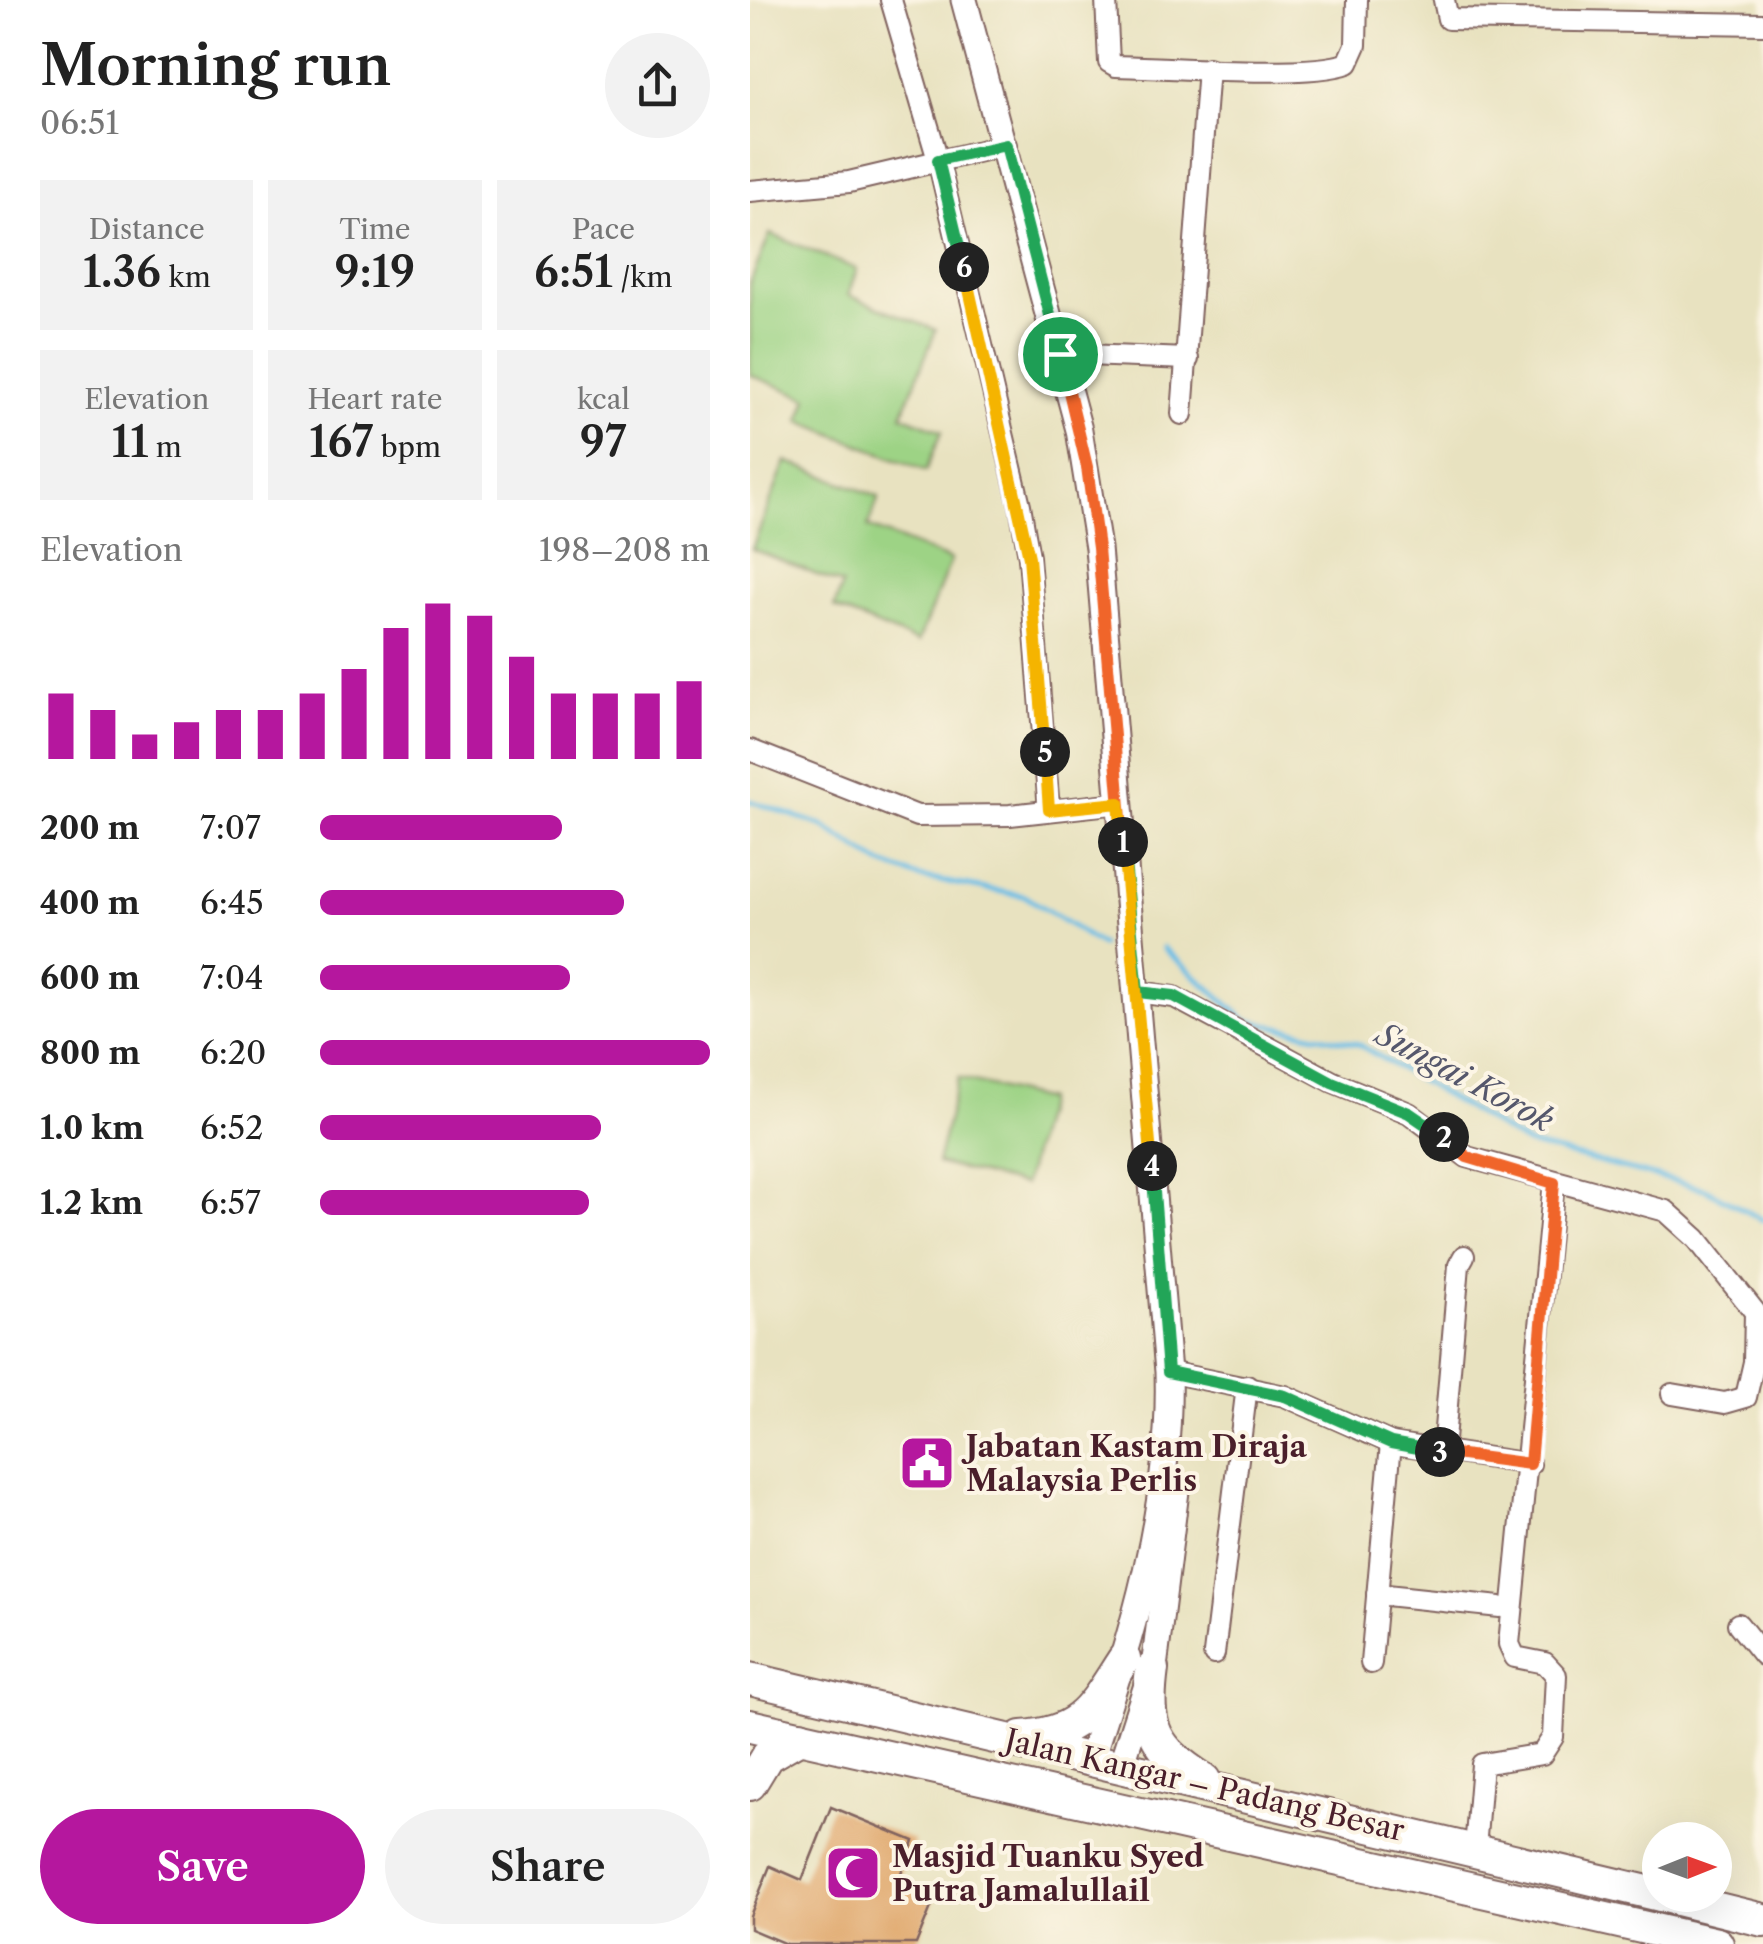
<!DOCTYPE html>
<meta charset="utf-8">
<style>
:root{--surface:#fff;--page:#f2f2f2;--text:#222;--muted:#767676;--accent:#b5179e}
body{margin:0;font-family:"Libre Caslon Text",serif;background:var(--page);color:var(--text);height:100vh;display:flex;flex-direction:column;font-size:38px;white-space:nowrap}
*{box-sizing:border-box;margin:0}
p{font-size:32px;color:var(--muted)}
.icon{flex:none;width:55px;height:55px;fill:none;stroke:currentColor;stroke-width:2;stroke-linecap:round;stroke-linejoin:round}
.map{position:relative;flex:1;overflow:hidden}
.panel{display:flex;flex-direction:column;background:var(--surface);width:750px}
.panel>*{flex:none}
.needle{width:65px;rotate:89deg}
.controls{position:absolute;left:892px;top:1822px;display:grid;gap:20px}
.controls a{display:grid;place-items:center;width:90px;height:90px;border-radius:50%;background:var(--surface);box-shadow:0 10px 40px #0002;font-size:50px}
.pin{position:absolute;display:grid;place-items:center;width:85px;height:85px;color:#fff;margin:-42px;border:5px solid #fff;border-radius:50%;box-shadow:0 2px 10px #0007}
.km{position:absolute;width:50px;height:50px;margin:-25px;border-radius:50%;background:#222;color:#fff;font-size:28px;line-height:50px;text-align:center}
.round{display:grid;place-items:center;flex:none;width:105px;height:105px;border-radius:52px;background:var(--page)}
.headline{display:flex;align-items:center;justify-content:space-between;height:170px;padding:0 40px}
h1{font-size:55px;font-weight:600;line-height:75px}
.stats{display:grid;grid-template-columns:repeat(3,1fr);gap:15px;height:170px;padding:10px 40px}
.stats div{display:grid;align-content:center;border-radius:0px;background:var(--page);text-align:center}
.stats b{font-size:42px;font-weight:600}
.stats small{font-size:28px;font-weight:400}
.stats p{font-size:28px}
.chart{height:280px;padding:20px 40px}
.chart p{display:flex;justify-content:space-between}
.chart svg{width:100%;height:180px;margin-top:10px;stroke:var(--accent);stroke-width:6}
.cta{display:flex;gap:20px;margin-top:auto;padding:20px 40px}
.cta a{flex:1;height:115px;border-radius:60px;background:var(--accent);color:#fff;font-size:40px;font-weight:600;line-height:115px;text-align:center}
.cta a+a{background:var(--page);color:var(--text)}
ul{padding:0 40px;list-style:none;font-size:32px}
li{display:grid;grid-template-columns:160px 120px 1fr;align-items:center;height:75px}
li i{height:25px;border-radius:12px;background:var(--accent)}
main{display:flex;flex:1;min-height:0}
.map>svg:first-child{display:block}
.green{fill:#9dd385;stroke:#747958;stroke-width:2.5}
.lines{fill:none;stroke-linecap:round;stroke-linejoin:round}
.stream{stroke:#6abee6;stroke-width:5}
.building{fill:#e0a86d}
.minor-casing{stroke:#81635f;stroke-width:24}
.tertiary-casing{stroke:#81635f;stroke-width:29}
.trunk-casing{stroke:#81635f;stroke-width:36}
.minor{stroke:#fff;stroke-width:20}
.tertiary{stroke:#fff;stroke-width:25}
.trunk{stroke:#fff;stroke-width:32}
.split-1-casing{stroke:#fff;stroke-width:20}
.split-2-casing{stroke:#fff;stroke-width:20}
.split-3-casing{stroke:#fff;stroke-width:20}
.split-4-casing{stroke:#fff;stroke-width:20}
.split-5-casing{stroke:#fff;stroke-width:20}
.split-6-casing{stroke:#fff;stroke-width:20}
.split-7-casing{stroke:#fff;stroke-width:20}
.split-1{stroke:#f0652b;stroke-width:12}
.split-2{stroke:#22a559;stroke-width:12}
.split-3{stroke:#f0652b;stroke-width:12}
.split-4{stroke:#22a559;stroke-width:12}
.split-5{stroke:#f5b400;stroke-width:12}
.split-6{stroke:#f5b400;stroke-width:12}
.split-7{stroke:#22a559;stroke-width:12}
.labels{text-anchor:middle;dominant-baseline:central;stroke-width:8;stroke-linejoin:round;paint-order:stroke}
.poi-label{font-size:30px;font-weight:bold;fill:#4a1f2b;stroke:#fcf5e5;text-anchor:start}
.street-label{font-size:30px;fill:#4a1f2b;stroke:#fcf5e5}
.water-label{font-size:32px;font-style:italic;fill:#55576c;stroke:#fcf5e5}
</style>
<main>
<section class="panel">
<div class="headline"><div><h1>Morning run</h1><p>06:51</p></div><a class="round"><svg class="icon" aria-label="share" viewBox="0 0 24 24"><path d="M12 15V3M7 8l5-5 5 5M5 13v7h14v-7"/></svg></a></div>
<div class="stats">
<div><p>Distance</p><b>1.36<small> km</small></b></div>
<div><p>Time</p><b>9:19</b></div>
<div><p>Pace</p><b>6:51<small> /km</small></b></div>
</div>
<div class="stats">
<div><p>Elevation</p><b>11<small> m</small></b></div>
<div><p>Heart rate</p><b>167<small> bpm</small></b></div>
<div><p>kcal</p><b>97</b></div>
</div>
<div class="chart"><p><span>Elevation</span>198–208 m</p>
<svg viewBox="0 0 160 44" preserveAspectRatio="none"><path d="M5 44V28M15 44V32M25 44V38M35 44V35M45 44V32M55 44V32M65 44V28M75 44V22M85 44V12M95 44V6M105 44V9M115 44V19M125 44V28M135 44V28M145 44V28M155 44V25"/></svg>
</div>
<ul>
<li><b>200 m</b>7:07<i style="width:62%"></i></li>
<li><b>400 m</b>6:45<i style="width:78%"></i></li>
<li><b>600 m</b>7:04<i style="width:64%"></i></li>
<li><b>800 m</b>6:20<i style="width:100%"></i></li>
<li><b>1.0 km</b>6:52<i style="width:72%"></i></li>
<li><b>1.2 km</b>6:57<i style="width:69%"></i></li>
</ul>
<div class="cta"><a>Save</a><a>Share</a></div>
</section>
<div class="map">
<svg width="1013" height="1944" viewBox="0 0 1013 1944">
<rect width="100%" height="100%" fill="#fcf5e5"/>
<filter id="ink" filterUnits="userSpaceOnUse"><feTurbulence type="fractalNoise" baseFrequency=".01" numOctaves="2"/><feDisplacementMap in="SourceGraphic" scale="20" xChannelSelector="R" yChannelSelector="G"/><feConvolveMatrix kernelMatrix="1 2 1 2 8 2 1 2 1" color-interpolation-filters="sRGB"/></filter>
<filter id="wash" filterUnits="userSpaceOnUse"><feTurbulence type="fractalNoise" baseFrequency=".0048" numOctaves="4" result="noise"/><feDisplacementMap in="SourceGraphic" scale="40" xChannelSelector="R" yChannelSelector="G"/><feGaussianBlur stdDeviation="2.25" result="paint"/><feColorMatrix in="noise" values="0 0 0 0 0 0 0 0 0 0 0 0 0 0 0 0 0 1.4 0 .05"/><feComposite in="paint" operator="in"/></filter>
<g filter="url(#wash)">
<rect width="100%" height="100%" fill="#e8e2c0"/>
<g class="green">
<polygon points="20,234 107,269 98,295 186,330 152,415 192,431 176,471 50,421 58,398 0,375 0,283"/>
<polygon points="36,461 129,497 118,527 201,560 168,642 84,608 92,585 2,549"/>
<polygon points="208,1078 296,1100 274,1185 187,1163"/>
</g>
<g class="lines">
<g class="stream">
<polyline points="0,801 71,825 130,863 168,877 275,896 351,945"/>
<polyline points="413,948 496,1020 608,1044 777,1144 955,1189 1013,1220"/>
</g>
</g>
<g id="blocks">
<polygon class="building" points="81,1807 164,1841 146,1885 184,1900 166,1944 36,1944 0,1929 0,1916 20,1866 52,1880"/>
</g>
</g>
<g filter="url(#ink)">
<use href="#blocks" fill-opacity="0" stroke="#81635f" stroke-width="2.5"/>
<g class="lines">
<g class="minor-casing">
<g id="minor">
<polyline points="141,0 188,160 270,505 279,557 299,810"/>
<path d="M 356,0 L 359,62 L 366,66 C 414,67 561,78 598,63 L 606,45 L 607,0"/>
<polyline points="694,0 698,19 1013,24"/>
<polyline points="0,191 99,182 256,145"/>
<polyline points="310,354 438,359"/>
<polyline points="432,414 458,68"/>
<polyline points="0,750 167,816 260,815 369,803"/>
<polyline points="388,992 424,997 583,1082 659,1113 717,1157 916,1211 947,1239 1005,1312 1004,1362 996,1397 975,1403 922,1394"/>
<polyline points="418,1372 535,1396 641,1443 780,1464"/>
<polyline points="693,1452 709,1265 714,1256"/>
<polyline points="627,1594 750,1607"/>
<polyline points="988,1624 1013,1655"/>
<polyline points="464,1654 497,1386"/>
<polyline points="621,1663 641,1443"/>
<polyline points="725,1849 732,1764 792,1754 803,1737 806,1675 795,1663 765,1657 759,1644 804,1183"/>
</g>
</g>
<g class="tertiary-casing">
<g id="tertiary">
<path d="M 214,0 L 329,430 L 348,548 L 418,1372 C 422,1508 382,1634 340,1761"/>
<polyline points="370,1769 405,1660 426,1491"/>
</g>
</g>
<g class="trunk-casing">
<g id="trunk">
<path d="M 402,1669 C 394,1729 404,1748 454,1780"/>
<polyline points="0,1679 910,1895"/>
<polyline points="0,1726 967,1944"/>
<path d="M 272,1737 C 333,1733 343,1706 374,1659"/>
<polyline points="0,1784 17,1756 50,1737"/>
<polyline points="911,1895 1013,1920"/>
</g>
</g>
<use href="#minor" class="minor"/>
<use href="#tertiary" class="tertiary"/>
<use href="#trunk" class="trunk"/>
</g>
</g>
<g class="lines" filter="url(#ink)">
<g class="split-1-casing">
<polyline id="split-1" points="310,354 337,467 348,548 373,842"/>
</g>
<g class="split-2-casing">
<polyline id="split-2" points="373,842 388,992 424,996 582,1082 659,1113 694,1137"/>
</g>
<g class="split-3-casing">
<polyline id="split-3" points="690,1452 780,1464 804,1183 717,1157 694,1137"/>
</g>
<g class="split-4-casing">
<polyline id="split-4" points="402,1166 418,1372 535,1396 641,1443 690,1452"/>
</g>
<g class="split-5-casing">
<polyline id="split-5" points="295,752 299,810 369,803 402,1166"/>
</g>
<g class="split-6-casing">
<polyline id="split-6" points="214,267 279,557 295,752"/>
</g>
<g class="split-7-casing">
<polyline id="split-7" points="214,267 188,160 256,145 310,354"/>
</g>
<use href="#split-1" class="split-1"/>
<use href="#split-2" class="split-2"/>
<use href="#split-3" class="split-3"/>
<use href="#split-4" class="split-4"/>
<use href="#split-5" class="split-5"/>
<use href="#split-6" class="split-6"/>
<use href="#split-7" class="split-7"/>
</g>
<defs>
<g id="civic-square" transform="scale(2.875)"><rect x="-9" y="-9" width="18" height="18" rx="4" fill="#b5179e" stroke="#fcf5e5"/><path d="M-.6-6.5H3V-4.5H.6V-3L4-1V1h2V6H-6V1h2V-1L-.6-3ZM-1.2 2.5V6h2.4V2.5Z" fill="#fff"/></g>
<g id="mosque-square" transform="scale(2.875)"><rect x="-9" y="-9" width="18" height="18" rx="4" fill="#b5179e" stroke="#fcf5e5"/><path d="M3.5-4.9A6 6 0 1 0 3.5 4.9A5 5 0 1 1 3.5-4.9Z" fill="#fff"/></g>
</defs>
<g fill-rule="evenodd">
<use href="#civic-square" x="177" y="1463"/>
<use href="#mosque-square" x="103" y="1873"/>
</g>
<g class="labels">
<g class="poi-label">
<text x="216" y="1446">Jabatan Kastam Diraja<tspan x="216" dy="34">Malaysia Perlis</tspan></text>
<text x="142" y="1856">Masjid Tuanku Syed<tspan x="142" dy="34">Putra Jamalullail</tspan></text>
</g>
<g class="street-label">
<text transform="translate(455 1785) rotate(13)">Jalan Kangar – Padang Besar</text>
</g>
<g class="water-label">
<text transform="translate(715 1077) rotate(28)">Sungai Korok</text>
</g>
</g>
</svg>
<div class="controls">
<a><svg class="needle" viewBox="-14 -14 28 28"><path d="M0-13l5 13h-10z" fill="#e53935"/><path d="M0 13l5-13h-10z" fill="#767676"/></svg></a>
</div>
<div class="pin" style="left:310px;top:354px;background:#1e9e55"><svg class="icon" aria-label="arrive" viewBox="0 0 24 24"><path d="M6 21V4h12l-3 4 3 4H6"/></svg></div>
<b class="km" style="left:373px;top:842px">1</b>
<b class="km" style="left:694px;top:1137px">2</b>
<b class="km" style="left:690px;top:1452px">3</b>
<b class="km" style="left:402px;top:1166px">4</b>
<b class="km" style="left:295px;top:752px">5</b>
<b class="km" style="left:214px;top:267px">6</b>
</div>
</main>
